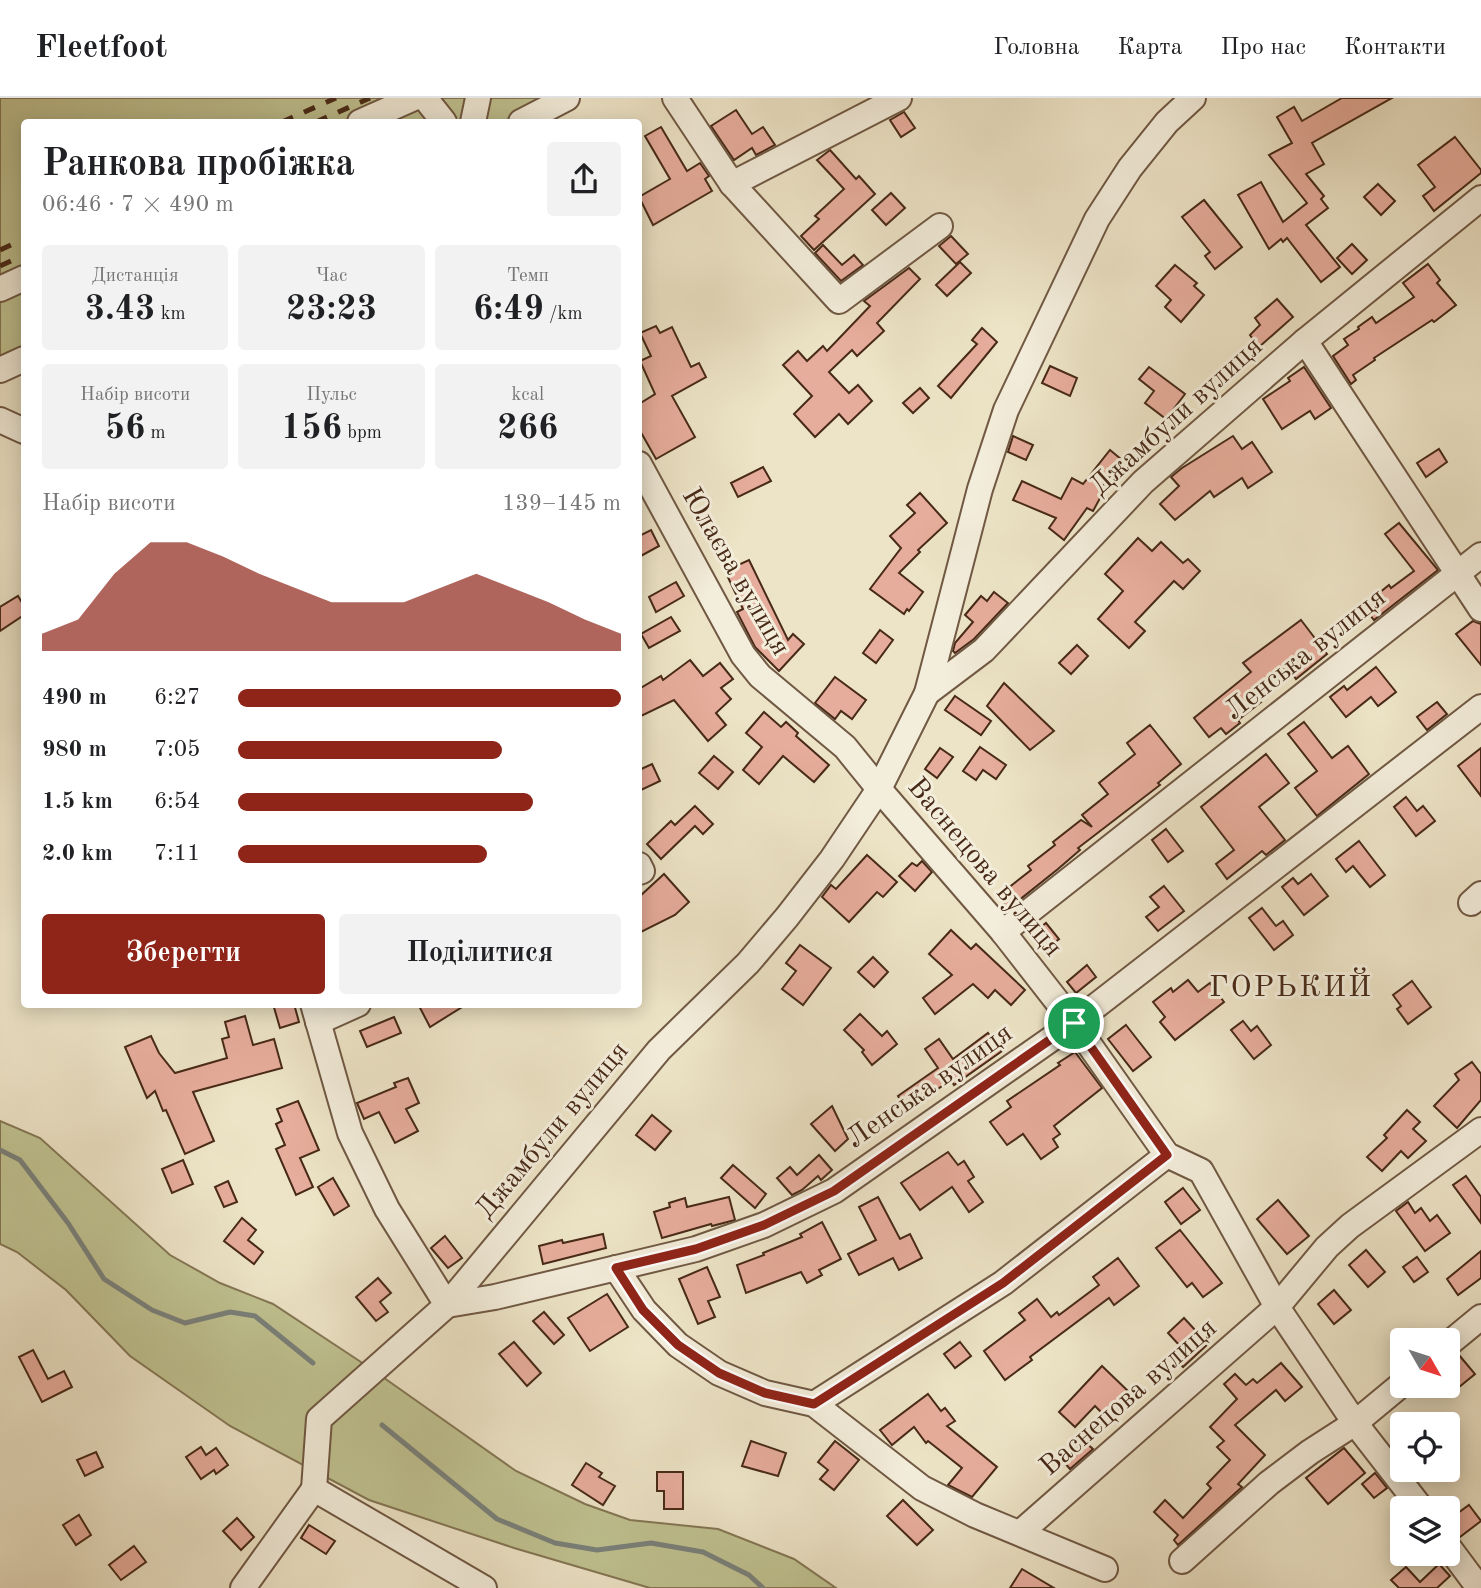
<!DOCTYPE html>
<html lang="uk">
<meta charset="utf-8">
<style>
:root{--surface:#fff;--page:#f2f2f2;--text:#202124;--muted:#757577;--line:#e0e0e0;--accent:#8f2418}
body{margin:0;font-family:"Old Standard TT",serif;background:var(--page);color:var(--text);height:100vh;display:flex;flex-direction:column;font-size:26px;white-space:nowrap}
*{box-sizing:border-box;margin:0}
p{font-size:23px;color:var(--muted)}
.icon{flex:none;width:38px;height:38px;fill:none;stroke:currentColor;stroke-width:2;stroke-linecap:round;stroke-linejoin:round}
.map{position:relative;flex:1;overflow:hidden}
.drawer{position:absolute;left:21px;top:21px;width:621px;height:889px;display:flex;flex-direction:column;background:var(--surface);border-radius:7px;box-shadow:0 4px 18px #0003}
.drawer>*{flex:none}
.needle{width:46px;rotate:129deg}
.fabs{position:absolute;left:1390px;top:1230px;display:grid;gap:14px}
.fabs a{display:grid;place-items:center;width:70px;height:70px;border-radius:7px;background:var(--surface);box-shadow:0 4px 18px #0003;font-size:35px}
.pin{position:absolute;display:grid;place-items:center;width:60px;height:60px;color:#fff;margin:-30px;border:4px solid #fff;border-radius:50%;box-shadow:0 2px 7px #0007}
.round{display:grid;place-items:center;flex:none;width:74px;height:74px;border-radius:7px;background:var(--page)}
.headline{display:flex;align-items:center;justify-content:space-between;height:119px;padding:0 21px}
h1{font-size:38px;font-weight:600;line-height:52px}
.stats{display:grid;grid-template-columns:repeat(3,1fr);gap:10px;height:119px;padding:7px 21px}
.stats div{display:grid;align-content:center;border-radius:7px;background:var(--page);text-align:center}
.stats b{font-size:35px;font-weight:600}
.stats small{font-size:19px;font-weight:400}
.stats p{font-size:19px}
.chart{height:196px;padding:14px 21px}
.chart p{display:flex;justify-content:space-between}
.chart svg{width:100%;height:126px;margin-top:7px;fill:var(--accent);opacity:.7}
.button{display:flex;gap:14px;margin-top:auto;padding:14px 21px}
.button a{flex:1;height:80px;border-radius:7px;background:var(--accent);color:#fff;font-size:28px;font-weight:600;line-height:80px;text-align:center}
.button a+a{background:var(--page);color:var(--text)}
ul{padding:0 21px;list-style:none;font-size:23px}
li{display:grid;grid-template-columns:112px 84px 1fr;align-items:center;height:52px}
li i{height:18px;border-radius:9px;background:var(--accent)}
header{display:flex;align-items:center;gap:42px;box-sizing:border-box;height:98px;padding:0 35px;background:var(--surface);border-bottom:2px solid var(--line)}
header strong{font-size:33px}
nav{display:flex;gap:38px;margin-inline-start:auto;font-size:24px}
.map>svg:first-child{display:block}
.green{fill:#c0c291;stroke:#847654;stroke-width:2}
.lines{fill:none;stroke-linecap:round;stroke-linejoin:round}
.stream{stroke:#7a817b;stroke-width:5}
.building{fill:#e7ad9c;stroke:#472917;stroke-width:2}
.minor-casing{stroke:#705843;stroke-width:28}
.minor{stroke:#f3eddb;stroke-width:24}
.rail{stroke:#472917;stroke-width:5;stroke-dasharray:12 12;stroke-linecap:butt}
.route-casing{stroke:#fff;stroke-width:14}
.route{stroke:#8f2418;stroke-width:9}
.labels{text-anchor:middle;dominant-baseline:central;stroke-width:6;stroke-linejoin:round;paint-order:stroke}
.street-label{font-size:28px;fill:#472917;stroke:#f3eddb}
.neighbourhood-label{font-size:30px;letter-spacing:2px;fill:#472917;stroke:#f3eddb}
</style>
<header>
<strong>Fleetfoot</strong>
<nav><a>Головна</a><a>Карта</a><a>Про нас</a><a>Контакти</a></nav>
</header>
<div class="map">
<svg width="1481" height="1490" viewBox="0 0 1481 1490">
<rect width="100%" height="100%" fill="#ede4c7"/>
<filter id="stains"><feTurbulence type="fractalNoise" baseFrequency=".00286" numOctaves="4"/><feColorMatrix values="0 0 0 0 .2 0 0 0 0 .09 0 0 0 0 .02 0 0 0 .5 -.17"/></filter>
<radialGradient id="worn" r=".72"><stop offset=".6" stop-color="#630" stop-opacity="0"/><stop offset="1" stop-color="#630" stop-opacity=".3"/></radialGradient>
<g class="green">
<polygon points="0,0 550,0 504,24 24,24 24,251 0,262"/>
<polygon points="0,1023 40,1040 170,1157 220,1185 273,1206 370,1270 516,1373 585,1406 630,1422 718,1431 794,1461 836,1490 650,1490 514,1450 369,1402 230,1328 130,1258 66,1192 17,1154 0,1146"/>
</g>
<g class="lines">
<g class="stream">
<polyline points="0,1052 20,1062 68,1125 104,1181 152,1212 185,1225 230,1214 255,1218 313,1265"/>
<polyline points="382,1327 497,1421 555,1445 597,1452 651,1445 703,1454 749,1477 763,1490"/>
</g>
</g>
<g class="building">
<polygon points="1342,0 1392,0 1312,45 1324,66 1306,76 1324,98 1321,101 1328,110 1306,127 1340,169 1321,184 1287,140 1283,144 1281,141 1269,151 1238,97 1261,84 1283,124 1307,105 1269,57 1292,45 1277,19 1294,9 1302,23"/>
<polygon points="736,12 752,36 763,29 775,47 756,57 752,50 734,62 711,28"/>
<polygon points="904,14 915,30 901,39 890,22"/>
<polygon points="661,29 687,73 700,65 709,78 705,81 712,93 653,127 639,99 670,81 645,38"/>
<polygon points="1455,39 1481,72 1481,75 1434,113 1423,98 1435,89 1418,67"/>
<polygon points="830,52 856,81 859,78 875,96 814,152 801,138 819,121 815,118 844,91 817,62"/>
<polygon points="1378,86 1395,103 1381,117 1364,99"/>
<polygon points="891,95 905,110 886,127 872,112"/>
<polygon points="1204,102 1242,149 1215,171 1205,158 1210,154 1182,119"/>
<polygon points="951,138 968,156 956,166 939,148"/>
<polygon points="1352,146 1367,162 1352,176 1337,160"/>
<polygon points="823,147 842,167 854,157 863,167 841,183 815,155"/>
<polygon points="960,164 971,175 947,198 936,187"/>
<polygon points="1428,166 1440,182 1437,185 1456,207 1434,224 1432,222 1374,260 1375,262 1353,277 1356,282 1351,286 1333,258 1348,247 1344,241 1359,231 1358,229 1372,219 1376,225 1414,199 1403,185"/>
<polygon points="1175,167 1197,185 1194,188 1204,197 1181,224 1165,209 1171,202 1156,188"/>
<polygon points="909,170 920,181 877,225 884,233 857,258 852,252 829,274 849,295 858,287 872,303 848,326 839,316 815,339 794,316 812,298 783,267 798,253 807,263 823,248 827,253 870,208 864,203"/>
<polygon points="1277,201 1293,219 1259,249 1250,237 1260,227 1255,220"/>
<polygon points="656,228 660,235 672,229 691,269 699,265 706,279 672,298 695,339 656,361 639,331 639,306 655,296 640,263 651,258 640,235"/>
<polygon points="982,230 997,244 951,300 938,288 977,246 972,242"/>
<polygon points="1050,268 1077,280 1070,298 1042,285"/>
<polygon points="1149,269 1185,296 1166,321 1145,305 1154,293 1139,281"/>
<polygon points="1304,269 1331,310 1315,321 1310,313 1282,331 1263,301 1290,283 1288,280"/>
<polygon points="920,290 929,300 913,315 903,305"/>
<polygon points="1013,338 1033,347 1026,362 1008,354"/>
<polygon points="1233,338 1242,351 1252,344 1272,374 1248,390 1242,380 1214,399 1210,393 1175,422 1160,406 1179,388 1171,379 1182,370"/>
<polygon points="1439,351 1447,364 1426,379 1417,365"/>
<polygon points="1110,352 1122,362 1102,389 1105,391 1093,413 1087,410 1064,442 1049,430 1056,420 1013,402 1022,383 1061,401 1072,380 1083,386"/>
<polygon points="763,369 771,383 738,399 731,385"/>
<polygon points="920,395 947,425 918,452 920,454 899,475 923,494 909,513 907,511 904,516 870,491 901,450 890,438 915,415 907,407"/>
<polygon points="1399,425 1438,472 1374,522 1363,508 1389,487 1391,490 1414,473 1385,436"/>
<polygon points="651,432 659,448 639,459 639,438"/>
<polygon points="1138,440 1152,453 1161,444 1183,465 1188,461 1200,473 1183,491 1174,483 1135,524 1145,533 1129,550 1098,521 1123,493 1105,476"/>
<polygon points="749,462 788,542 793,536 804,546 779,573 755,549 737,514 743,511 725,473"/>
<polygon points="676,484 684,498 656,514 649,499"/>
<polygon points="994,494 1008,505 974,541 955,555 953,553 955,545 973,524 965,517 981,498 987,503"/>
<polygon points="18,498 24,508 24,517 0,533 0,509"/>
<polygon points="671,519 680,533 649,550 641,536"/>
<polygon points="1301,522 1327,556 1296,581 1287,569 1253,595 1261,604 1238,622 1240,625 1226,636 1221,630 1209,639 1194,620 1251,574 1243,565"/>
<polygon points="1473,523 1481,526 1481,567 1456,536"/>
<polygon points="880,532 893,542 876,565 863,555"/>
<polygon points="1077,547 1088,558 1071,576 1059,565"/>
<polygon points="690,562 703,578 720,565 733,581 721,590 731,601 716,615 726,627 708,643 674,602 639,619 639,591 661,578 663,582"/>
<polygon points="1376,569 1396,594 1378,608 1371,599 1346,619 1330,599 1344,588 1347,592"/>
<polygon points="835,579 866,602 852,621 841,613 835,621 815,605"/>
<polygon points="1004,585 1054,633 1030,652 987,608"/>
<polygon points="955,598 991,623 981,637 945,612"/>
<polygon points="1437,604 1447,616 1427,632 1417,619"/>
<polygon points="764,614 781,629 786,624 798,635 796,638 829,667 814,684 783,658 759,686 743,672 762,649 746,635"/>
<polygon points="1304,624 1332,660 1348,648 1369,676 1317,718 1295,690 1317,673 1288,636"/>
<polygon points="1150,627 1181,666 1158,685 1160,687 1078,750 1080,752 1058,771 1008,811 998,798 1031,772 1028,768 1055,747 1053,744 1081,722 1092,729 1082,717 1108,696 1099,685 1135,656 1127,645"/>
<polygon points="980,649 1006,667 996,681 983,672 976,682 963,673"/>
<polygon points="940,650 953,659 937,680 925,671"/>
<polygon points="1481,650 1481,698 1458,668"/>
<polygon points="1266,656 1289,685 1259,709 1285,742 1266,757 1262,753 1227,781 1216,766 1234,752 1201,709"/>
<polygon points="714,658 733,674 718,691 699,675"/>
<polygon points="652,666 660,683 639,693 639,672"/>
<polygon points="1406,699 1417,713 1423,708 1435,723 1416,738 1394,709"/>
<polygon points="695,708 713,726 703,736 695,728 661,761 647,746 671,723 675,727"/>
<polygon points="1166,731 1183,753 1168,764 1152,742"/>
<polygon points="1359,743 1385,777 1370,789 1353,768 1346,774 1336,761"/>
<polygon points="867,757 897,784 883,799 877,794 849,824 822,799 831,787 836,791"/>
<polygon points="922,763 932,774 915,793 899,778 912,765 917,768"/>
<polygon points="664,776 689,804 675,817 639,835 639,799"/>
<polygon points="1311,776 1328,798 1304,817 1282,789 1293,780 1298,786"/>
<polygon points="1164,788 1184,813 1158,833 1146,819 1159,809 1150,799"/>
<polygon points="1262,810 1276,828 1283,823 1293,837 1274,852 1249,820"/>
<polygon points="1046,825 1059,841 1044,853 1031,837"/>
<polygon points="951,832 971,851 976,846 1025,892 1011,907 995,892 988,900 973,886 935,916 923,900 952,877 929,856"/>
<polygon points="800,847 831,870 803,907 782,891 796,873 786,865"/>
<polygon points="873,859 888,874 874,889 858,874"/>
<polygon points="1087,867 1096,879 1076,895 1067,884"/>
<polygon points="1188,882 1198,894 1210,885 1224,904 1175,942 1160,924 1165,919 1153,904 1171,890 1173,894"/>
<polygon points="1412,883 1431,909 1408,926 1397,911 1401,908 1393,897"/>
<polygon points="273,906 294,906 299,924 280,930"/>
<polygon points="418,906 467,906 430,929"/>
<polygon points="860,916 882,938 887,933 897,946 872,967 862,954 864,952 844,932"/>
<polygon points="245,918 253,947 274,941 282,970 193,994 214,1043 185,1056 166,1012 163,1013 155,993 147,1000 125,949 151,938 159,955 175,975 227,960 222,941 229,939 225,924"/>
<polygon points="394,919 401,935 367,949 360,933"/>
<polygon points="1243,923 1251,933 1257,928 1271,947 1254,961 1231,932"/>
<polygon points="1126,927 1151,959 1133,973 1108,941"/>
<polygon points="988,935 1002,953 954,987 951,982 907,1012 898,998 938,970 925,951 939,941 953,961"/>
<polygon points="1075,954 1102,990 1054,1028 1060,1036 1053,1041 1058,1049 1041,1061 1023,1036 1007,1047 990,1024 1011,1009 1007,1003 1060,967 1058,965"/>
<polygon points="1472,964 1481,976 1481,1002 1457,1030 1434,1008 1459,982 1455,976"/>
<polygon points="408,980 419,1005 406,1011 418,1033 395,1045 379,1014 364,1021 357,1005 396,989 394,985"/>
<polygon points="298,1003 319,1052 300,1060 313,1089 296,1097 276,1051 285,1047 276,1026 282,1023 277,1011"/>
<polygon points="832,1008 848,1041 835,1053 811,1026"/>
<polygon points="1407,1012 1420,1024 1413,1031 1426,1043 1408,1060 1401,1053 1382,1073 1367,1059 1387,1040 1384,1037"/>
<polygon points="652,1017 671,1033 655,1052 636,1037"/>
<polygon points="948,1054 958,1067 964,1063 974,1079 968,1083 983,1104 969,1114 952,1089 920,1112 901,1085"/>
<polygon points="819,1057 832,1072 821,1082 818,1078 802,1092 792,1097 777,1080 790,1069 797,1077"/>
<polygon points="183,1062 193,1086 172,1095 162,1071"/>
<polygon points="733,1067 766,1096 755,1110 721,1080"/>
<polygon points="1466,1078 1481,1099 1481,1125 1453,1087"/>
<polygon points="333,1080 349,1108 334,1117 318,1089"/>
<polygon points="228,1083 237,1104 224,1109 215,1089"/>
<polygon points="1183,1090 1200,1112 1181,1126 1165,1104"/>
<polygon points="729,1099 735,1122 712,1128 711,1126 662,1140 654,1114 670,1109 669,1105 685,1100 687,1109"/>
<polygon points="878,1099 900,1141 910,1136 922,1160 899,1172 893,1160 859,1177 848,1156 876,1142 859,1109"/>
<polygon points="1278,1102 1309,1138 1287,1156 1257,1121"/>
<polygon points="1408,1104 1415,1115 1421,1110 1430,1123 1437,1117 1450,1135 1425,1153 1396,1113"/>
<polygon points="242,1120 256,1132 248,1142 263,1154 254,1166 224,1143"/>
<polygon points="822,1124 841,1161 819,1172 822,1177 807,1185 801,1174 746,1195 737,1167 764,1157 763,1155 802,1139 800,1136"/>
<polygon points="1180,1132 1222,1185 1203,1199 1192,1185 1187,1189 1156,1150"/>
<polygon points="603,1136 606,1150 543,1166 539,1148 562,1142 563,1145"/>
<polygon points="445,1138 462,1160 448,1170 431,1150"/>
<polygon points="1366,1152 1385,1174 1368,1189 1349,1167"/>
<polygon points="1481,1153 1481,1180 1458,1197 1447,1181"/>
<polygon points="1417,1159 1428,1174 1414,1184 1403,1169"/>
<polygon points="1118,1160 1139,1188 1114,1207 1109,1200 1030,1259 1032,1262 1005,1282 984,1253 1025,1222 1019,1215 1037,1201 1051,1219 1057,1214 1059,1217 1099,1187 1093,1179"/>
<polygon points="707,1169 720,1199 708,1203 715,1219 698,1226 679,1181"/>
<polygon points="378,1180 391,1195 380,1204 388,1214 376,1223 356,1199"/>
<polygon points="1334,1192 1351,1212 1334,1226 1318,1206"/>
<polygon points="607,1196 628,1229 590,1253 568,1220"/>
<polygon points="544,1214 564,1237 554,1246 533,1223"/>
<polygon points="1184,1220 1208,1246 1183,1269 1172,1257 1181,1249 1168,1235"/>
<polygon points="514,1244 541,1275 527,1288 499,1256"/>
<polygon points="960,1244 971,1258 955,1270 944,1256"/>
<polygon points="33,1252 48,1281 64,1273 72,1289 42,1304 19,1259"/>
<polygon points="1459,1257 1475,1276 1458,1290 1447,1278 1447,1266"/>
<polygon points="1281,1265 1302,1289 1285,1303 1276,1292 1235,1327 1265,1357 1238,1386 1242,1389 1178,1447 1174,1442 1178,1437 1154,1414 1165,1402 1183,1420 1211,1390 1207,1386 1230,1362 1217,1349 1224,1343 1210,1329 1237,1301 1224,1286 1235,1276 1246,1287 1253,1281 1257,1285"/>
<polygon points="1102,1268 1129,1294 1122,1300 1127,1304 1109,1322 1095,1308 1075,1329 1059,1314"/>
<polygon points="928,1296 941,1313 945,1310 955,1323 947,1328 997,1369 972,1399 948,1387 962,1370 928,1343 926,1345 914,1329 892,1347 880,1332"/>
<polygon points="751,1343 786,1355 778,1378 742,1368"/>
<polygon points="835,1343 859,1362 834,1392 820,1381 828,1372 818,1364"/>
<polygon points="1084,1343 1093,1351 1070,1371 1064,1364"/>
<polygon points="201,1349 206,1357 216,1350 228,1367 216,1376 214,1372 201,1381 186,1359"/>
<polygon points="1344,1350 1365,1375 1328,1406 1306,1380"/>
<polygon points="96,1354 103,1369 85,1378 77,1362"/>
<polygon points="586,1365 602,1375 599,1379 615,1388 603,1407 572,1387"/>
<polygon points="657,1374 683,1374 683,1411 664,1411 664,1393 657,1393"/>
<polygon points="1375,1375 1387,1390 1374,1400 1362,1386"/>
<polygon points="903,1402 933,1432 917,1447 887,1418"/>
<polygon points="1469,1407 1481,1423 1460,1439 1453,1433 1447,1423"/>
<polygon points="79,1417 91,1437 76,1447 63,1427"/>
<polygon points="237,1420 254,1439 241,1452 223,1433"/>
<polygon points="309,1427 335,1443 326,1456 301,1440"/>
<polygon points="134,1448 146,1464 121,1482 109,1467"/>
<polygon points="1439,1466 1450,1478 1437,1490 1399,1490 1391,1482 1406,1469 1420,1484"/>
<polygon points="1022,1471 1054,1490 1010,1490"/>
</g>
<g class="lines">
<g class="minor-casing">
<g id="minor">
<polyline points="425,0 444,24"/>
<polyline points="675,0 732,86 839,203 940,128"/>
<polyline points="360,24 414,0"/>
<polyline points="473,24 478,0"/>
<polyline points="521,24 567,0"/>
<polyline points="732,86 899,0"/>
<polyline points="0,191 24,180"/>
<polyline points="1305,243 1481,511"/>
<polyline points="0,272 24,261"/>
<polyline points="0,322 24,333"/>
<polyline points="639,366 743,557 760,578 845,649 879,691 1003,834 1074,925 1167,1057 1201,1073 1277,1209 1355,1325 1421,1410"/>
<polyline points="927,595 984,552 1143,384 1305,243 1481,100"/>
<polyline points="639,767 642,773 639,774"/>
<polyline points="1471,805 1481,796"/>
<polyline points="1003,834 1481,457"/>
<polyline points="313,906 350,1035 387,1111 447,1207"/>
<polyline points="318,924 358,906"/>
<polyline points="616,1170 644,1212 678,1247 719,1275 765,1295 814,1306 922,1390 975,1417 1105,1471"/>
<polyline points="447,1207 495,1199 696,1151 764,1127 834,1093 1074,925 1481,609"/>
<polyline points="1447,1247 1481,1219"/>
<polyline points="814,1306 1003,1185 1167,1057"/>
<polyline points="314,1391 319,1321 447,1207 659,952 748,865 787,819 832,761 879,691 927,595 980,391 1006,312 1097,121 1130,70 1167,24 1193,0"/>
<polyline points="314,1391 484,1490"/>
<polyline points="1020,1435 1277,1209 1327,1149 1350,1128 1481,1032"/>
<polyline points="1447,1447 1479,1490"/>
<polyline points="1182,1463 1269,1385 1310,1354 1355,1325 1402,1286"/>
<polyline points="243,1490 314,1391"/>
</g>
</g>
<use href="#minor" class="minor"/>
<g class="rail">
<polyline points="282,24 336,0"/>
<polyline points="316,24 370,0"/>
<polyline points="0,152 24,141"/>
<polyline points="0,168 24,157"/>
</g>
</g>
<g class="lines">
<g class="route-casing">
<polygon id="route" points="1074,925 1167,1057 1003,1185 814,1306 765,1295 719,1275 678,1247 643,1212 616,1170 696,1151 764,1127 834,1093"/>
</g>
<use href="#route" class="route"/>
</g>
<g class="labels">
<g class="street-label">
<text transform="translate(1177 319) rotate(-42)">Джамбули вулиця</text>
<text transform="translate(735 474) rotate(60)">Юлаєва вулиця</text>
<text transform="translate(1306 557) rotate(-38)">Ленська вулиця</text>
<text transform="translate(984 770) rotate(50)">Васнецова вулиця</text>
<text transform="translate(930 989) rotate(-35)">Ленська вулиця</text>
<text transform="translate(553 1033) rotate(-50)">Джамбули вулиця</text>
<text transform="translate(1129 1300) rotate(-41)">Васнецова вулиця</text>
</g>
<g class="neighbourhood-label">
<text x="1291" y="890">ГОРЬКИЙ</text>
</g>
</g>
<rect width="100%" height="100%" filter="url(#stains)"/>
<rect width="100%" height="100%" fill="url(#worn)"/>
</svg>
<div class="fabs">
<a><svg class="needle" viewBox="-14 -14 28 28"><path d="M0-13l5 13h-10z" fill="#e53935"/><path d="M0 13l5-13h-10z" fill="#757577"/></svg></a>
<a><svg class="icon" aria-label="locate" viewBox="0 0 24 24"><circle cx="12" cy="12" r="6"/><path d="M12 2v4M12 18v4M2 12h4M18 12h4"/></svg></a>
<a><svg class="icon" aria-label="layers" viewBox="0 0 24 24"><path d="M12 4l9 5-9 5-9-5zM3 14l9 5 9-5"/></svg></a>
</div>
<div class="pin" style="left:1074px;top:925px;background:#1e9e55"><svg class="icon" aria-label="arrive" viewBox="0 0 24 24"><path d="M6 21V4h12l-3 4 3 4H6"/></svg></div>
<section class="drawer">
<div class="headline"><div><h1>Ранкова пробіжка</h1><p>06:46 · 7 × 490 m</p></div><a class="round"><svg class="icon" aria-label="share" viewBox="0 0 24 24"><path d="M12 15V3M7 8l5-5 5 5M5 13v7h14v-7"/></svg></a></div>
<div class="stats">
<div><p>Дистанція</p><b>3.43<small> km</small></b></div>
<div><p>Час</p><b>23:23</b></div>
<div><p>Темп</p><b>6:49<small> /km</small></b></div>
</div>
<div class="stats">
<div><p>Набір висоти</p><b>56<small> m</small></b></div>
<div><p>Пульс</p><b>156<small> bpm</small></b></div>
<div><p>kcal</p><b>266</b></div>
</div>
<div class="chart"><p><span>Набір висоти</span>139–145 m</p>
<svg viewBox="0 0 160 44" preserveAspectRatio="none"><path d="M0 44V38L10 33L20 17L30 6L40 6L50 11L60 17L70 22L80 27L90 27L100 27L110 22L120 17L130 22L140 27L150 33L160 38V44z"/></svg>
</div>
<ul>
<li><b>490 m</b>6:27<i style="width:100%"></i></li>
<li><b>980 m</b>7:05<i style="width:69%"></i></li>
<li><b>1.5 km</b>6:54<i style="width:77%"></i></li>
<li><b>2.0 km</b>7:11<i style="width:65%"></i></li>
</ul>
<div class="button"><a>Зберегти</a><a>Поділитися</a></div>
</section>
</div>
